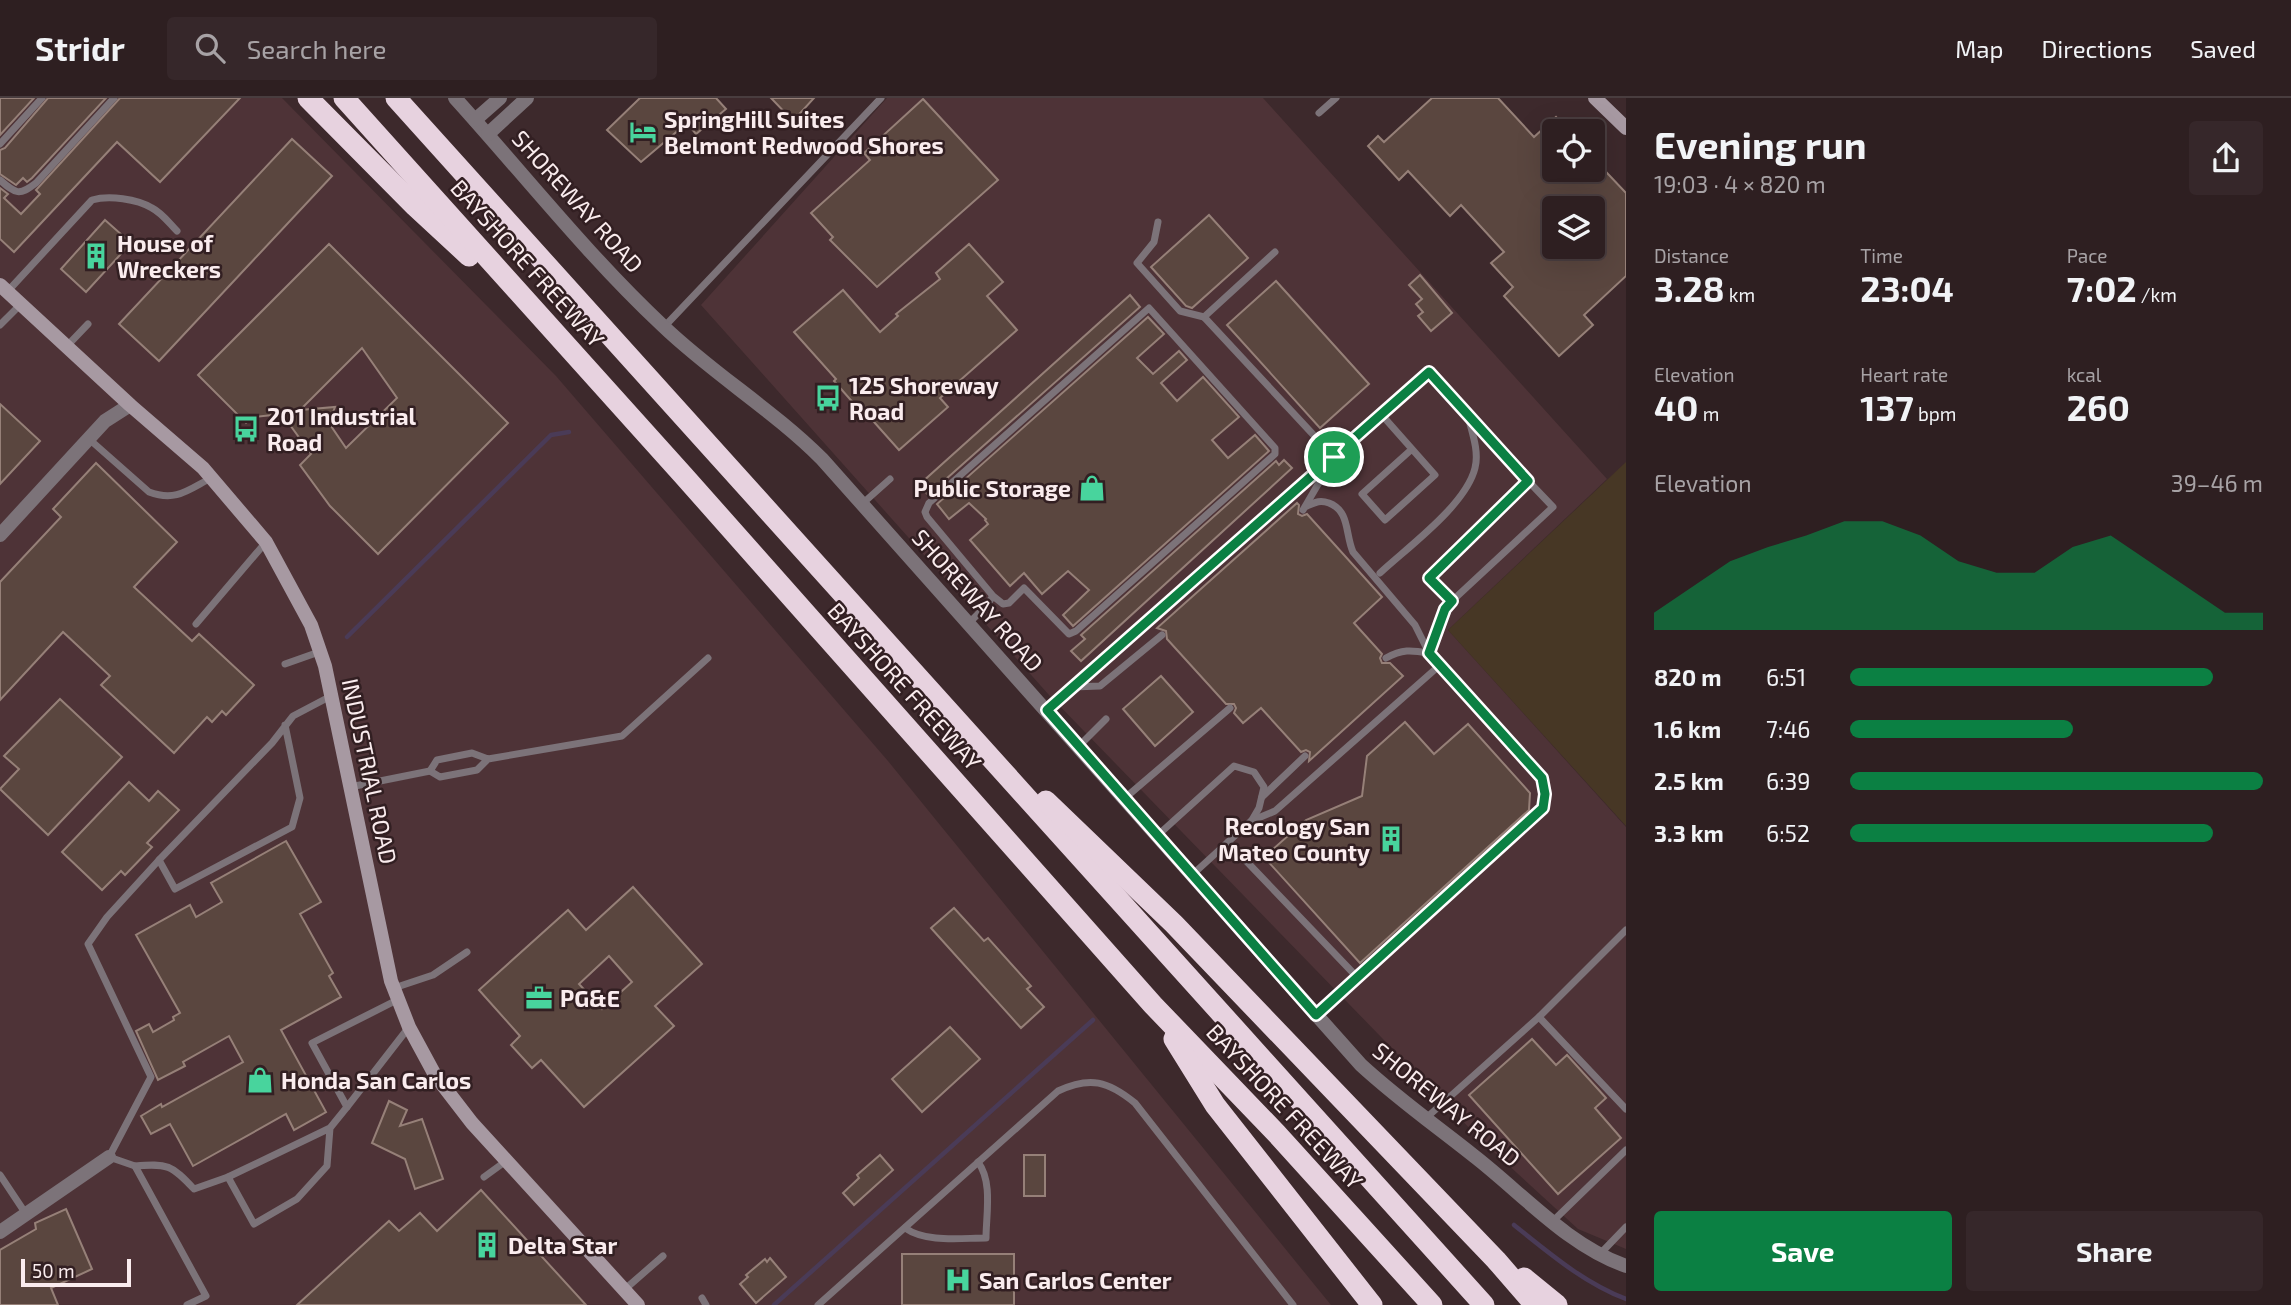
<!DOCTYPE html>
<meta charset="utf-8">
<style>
:root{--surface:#2e1f21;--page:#36272a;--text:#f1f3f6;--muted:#a7a2a5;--line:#493d3f;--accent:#0b8043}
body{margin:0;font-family:"Exo 2",sans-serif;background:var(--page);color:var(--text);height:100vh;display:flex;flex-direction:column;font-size:26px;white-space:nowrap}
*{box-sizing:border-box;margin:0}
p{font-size:23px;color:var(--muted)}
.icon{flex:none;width:38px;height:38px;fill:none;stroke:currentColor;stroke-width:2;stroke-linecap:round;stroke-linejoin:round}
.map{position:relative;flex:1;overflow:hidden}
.panel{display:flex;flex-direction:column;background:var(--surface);width:665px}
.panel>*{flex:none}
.tools{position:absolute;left:1542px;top:21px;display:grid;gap:14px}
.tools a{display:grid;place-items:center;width:63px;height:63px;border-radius:7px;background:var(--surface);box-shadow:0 7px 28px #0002,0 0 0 2px var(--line);font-size:35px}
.scale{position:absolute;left:21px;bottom:18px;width:110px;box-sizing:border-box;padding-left:7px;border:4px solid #faecee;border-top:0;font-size:19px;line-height:24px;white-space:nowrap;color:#faecee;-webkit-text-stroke:5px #321f22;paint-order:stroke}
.pin{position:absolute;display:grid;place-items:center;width:60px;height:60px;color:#fff;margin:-30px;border:4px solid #fff;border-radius:50%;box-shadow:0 2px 7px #0007}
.round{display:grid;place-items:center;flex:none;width:74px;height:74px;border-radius:7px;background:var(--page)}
.headline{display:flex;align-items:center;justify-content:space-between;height:119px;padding:0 28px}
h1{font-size:38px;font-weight:700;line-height:52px}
.figures{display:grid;grid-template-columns:repeat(3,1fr);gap:10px;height:119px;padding:7px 28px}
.figures div{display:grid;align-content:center}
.figures b{font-size:35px;font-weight:700}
.figures small{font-size:19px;font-weight:400}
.figures p{font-size:19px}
.chart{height:196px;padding:14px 28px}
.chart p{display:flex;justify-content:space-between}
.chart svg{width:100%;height:126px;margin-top:7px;fill:var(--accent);opacity:.7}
.button{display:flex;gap:14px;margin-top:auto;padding:14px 28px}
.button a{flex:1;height:80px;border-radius:7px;background:var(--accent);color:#fff;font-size:28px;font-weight:700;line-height:80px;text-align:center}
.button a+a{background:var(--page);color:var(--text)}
ul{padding:0 28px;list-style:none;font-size:23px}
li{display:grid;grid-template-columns:112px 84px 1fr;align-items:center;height:52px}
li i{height:18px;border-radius:9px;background:var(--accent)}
header{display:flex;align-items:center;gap:42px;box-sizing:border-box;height:98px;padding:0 35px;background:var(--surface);border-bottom:2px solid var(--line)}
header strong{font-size:33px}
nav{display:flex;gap:38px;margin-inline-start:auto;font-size:24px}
.search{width:490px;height:63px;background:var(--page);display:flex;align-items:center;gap:18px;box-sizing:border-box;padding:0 24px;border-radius:7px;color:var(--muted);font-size:26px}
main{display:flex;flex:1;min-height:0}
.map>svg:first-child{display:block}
.built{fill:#4e3337}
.green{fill:#473725}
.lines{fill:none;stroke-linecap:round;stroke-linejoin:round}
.stream{stroke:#4a3b57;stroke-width:4.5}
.building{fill:#5a463f;stroke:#968078;stroke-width:2;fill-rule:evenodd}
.service{stroke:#7c7379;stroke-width:7}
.minor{stroke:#7c7379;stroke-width:14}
.tertiary{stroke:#7c7379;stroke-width:14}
.secondary{stroke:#a799a2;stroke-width:14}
.motorway{stroke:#e7d2df;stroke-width:21}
.route-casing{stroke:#fff;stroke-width:14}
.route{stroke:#0b8043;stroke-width:9}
.labels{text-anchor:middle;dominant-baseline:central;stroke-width:5;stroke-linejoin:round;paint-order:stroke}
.poi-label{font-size:23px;font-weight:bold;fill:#faecee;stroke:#321f22;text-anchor:start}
.street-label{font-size:23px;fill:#faecee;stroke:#321f22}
</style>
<header>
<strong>Stridr</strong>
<div class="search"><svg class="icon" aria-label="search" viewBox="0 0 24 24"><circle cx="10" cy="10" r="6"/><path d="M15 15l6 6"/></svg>Search here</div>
<nav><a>Map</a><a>Directions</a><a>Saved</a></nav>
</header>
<main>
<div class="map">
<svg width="1626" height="1207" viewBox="0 0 1626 1207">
<rect width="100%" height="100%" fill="#3d292c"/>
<g class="built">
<polygon points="0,0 282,0 556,278 888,663 1331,1207 0,1207"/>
<polygon points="887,0 1263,0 1607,381 1448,532 1626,729 1626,1151 1578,1131 1481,1042 1049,597 701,207"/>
</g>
<polygon class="green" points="1626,364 1626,728 1448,532"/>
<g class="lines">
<g class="stream">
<polyline points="347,539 551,337 569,334"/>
<path d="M 1514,1127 C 1549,1155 1584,1185 1626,1201"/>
<polyline points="774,1207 1093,922"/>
</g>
</g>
<g class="building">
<polygon points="0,0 34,0 0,37"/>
<polygon points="48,0 106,0 32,80 27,84 23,80 16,87 0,76 0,52 5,50"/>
<polygon points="120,0 240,0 160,84 117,44 14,154 0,141 0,90 8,96 4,100 21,116 40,96 36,92"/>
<polygon points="640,0 716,0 726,11 696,36 687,25 641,64 607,32"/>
<polygon points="771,0 814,0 793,23"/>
<path d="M 1432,0 L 1498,0 L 1534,39 L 1556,19 L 1569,33 L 1554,33 L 1554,72 L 1592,72 L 1592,59 L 1626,95 L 1626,178 L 1584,217 L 1593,227 L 1559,258 L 1504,198 L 1513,189 L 1491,165 L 1504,154 L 1461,107 L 1450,118 L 1408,73 L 1399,82 L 1368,48 L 1378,38 L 1384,44 ZM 1554,110 L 1592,110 L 1592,149 L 1554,149 Z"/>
<polygon points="923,1 998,82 877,189 830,142 833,139 811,115 870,62 864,55"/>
<polygon points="292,41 332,78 159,263 119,226"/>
<polygon points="1209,117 1248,160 1192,210 1186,208 1151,169"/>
<polygon points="105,122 131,145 86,194 61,171"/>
<path d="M 329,146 L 508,325 L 378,456 L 330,408 L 300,367 L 311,356 L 282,316 L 253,319 L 246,325 L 198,277 ZM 362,250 L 397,300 L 346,350 L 329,325 L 335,309 L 300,312 Z"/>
<polygon points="969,146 1003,184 987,198 1017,232 940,300 948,309 899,352 858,306 856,308 834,283 836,281 794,234 843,192 880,234 898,218 896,216 940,181 936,175"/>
<polygon points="1420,177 1452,215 1431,233 1418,218 1423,214 1416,206 1422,201 1409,187"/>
<polygon points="1276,183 1369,286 1320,330 1227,227"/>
<polygon points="1130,197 1140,209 928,397 920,386"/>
<polygon points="1148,219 1164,236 1137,260 1153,276 1179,253 1187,262 1161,285 1177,303 1203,279 1239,319 1212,342 1228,360 1255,337 1269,353 1073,528 1063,517 1089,492 1068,473 1042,496 1024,475 1010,488 970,442 988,426 985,422 986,421 969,405 949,421 937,406"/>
<polygon points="0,306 40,343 0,386"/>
<polygon points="1284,362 1292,370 1081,563 1071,553 1085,541 1081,537 1276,363 1279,367"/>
<polygon points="96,365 177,444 134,489 192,543 199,536 254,587 226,617 222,613 212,624 207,619 174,655 101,587 110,578 63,534 0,602 0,484 61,419 53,411"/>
<polygon points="1297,405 1299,407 1298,416 1302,418 1307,416 1382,499 1354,525 1382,556 1380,560 1382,565 1390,565 1403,578 1309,663 1310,654 1306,652 1301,654 1261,610 1243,625 1234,615 1236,610 1234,606 1226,606 1167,541 1166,533 1157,530"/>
<polygon points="1161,578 1193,614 1155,648 1123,611"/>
<polygon points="60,601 122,659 48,737 0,691 19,671 4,658"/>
<polygon points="1405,624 1434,656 1468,626 1530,695 1529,712 1360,865 1264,759 1306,722 1362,698 1367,658"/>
<polygon points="129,684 149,703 158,693 179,712 147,745 152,749 125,777 121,773 102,792 62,754"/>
<polygon points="286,743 321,804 300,816 333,875 329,878 341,899 281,932 326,1014 294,1032 286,1016 193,1068 170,1026 151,1036 141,1018 161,1006 162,1009 243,964 229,938 183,964 185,968 158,982 136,933 149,926 153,934 174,922 173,919 180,915 136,837 190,807 196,819 222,804 211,785"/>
<path d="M 633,789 L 702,866 L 655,908 L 674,928 L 584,1009 L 541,962 L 532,970 L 511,947 L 520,938 L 479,892 L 568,812 L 586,832 ZM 609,858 L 632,884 L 602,911 L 579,886 Z"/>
<polygon points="954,810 984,843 988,840 1031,888 1027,891 1044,909 1021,930 931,830"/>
<polygon points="950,929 980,961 922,1014 892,981"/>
<polygon points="1532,941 1556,967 1567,957 1606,1000 1595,1010 1621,1040 1558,1096 1469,997"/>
<polygon points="389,1003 407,1012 400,1028 422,1021 443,1081 415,1091 405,1061 372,1045"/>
<polygon points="880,1057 893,1072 854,1107 843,1095 859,1080 857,1077"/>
<rect x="1024" y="1057" width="21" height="41"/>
<polygon points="481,1092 586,1207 297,1207 389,1123 399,1133 420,1115 437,1133"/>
<polygon points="66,1111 92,1171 51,1190 58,1207 0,1207 0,1152 36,1131 35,1125"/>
<rect x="902" y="1156" width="112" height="51"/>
<polygon points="770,1160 786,1179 756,1205 740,1186 748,1179 746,1177 765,1161 767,1164"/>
</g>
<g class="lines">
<g class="service">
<polyline points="1319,15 1336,0"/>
<polyline points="0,46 42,0"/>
<path d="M 0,82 C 16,96 19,98 36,85 L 114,0"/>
<polyline points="1158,124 1154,144 1137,165 1180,213 1204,219"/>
<polyline points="1275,154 1204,219 1334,359 1303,412"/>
<path d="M 7,194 L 92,102 C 109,97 137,101 152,110 C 162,115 169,125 177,133"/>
<polyline points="0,227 21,206"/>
<polyline points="664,229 881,0"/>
<polyline points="67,248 88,226"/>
<polyline points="1381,316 1435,377 1385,422 1362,396 1412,351"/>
<path d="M 89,341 L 149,394 C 176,404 188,392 211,380"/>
<polyline points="862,406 890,381"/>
<path d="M 1307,408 C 1316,404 1320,402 1329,405 C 1350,413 1345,436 1353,454 L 1415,527 L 1429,555 L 1542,680 L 1545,697 L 1543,710 L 1316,916"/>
<path d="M 1380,475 C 1408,449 1466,407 1475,370 C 1479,355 1473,337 1469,322"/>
<polyline points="969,525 986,508 993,498 927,419 925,414 929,405 1149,210 1275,350 1275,356 1076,533 1069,536 1024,490 1009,505 1003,506 993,498"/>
<polyline points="196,526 266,444"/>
<polyline points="1429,555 1445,511 1452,503"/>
<path d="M 1386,560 C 1402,551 1411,552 1429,555"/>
<polyline points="285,566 319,554"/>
<polyline points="1073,589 1100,588 1162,537"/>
<polyline points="1047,613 1429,274 1469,321 1553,409 1452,503 1429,480 1528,383"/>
<polyline points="285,627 300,700 292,729 175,791 159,762 272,645 293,618 331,598"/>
<polyline points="1079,648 1106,621"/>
<polyline points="488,661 477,672 440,679 430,673 437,662 472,655 488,661 622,638 708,560"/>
<polyline points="350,689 430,673"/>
<polyline points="1262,699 1305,658"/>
<polyline points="1125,700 1230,610"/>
<polyline points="1158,737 1234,668 1254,674 1264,689 1259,710 1252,722"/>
<polyline points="1228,744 1357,879"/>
<polyline points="159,762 107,819 88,846 151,979 109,1059 135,1068 206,1198 187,1207"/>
<polyline points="1192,777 1251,723 1275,713 1440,567"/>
<polyline points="394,890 433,877 467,854"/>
<polyline points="397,902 312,945 347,1009 409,929"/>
<polyline points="1539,919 1626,1011"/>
<polyline points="1425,1021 1539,919 1626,832"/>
<polyline points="330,1030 327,1068 297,1101 254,1126 228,1079 330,1030 347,1009"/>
<path d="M 135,1068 C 167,1065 172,1067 194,1091 L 228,1079"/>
<polyline points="0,1077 26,1116"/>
<polyline points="484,1079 506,1063"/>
<polyline points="1553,1123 1626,1052"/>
<path d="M 905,1130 C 926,1145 961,1140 986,1140 C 986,1117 993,1084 978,1064"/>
<polyline points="1600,1156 1626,1129"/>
<polyline points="624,1192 663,1158"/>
<polyline points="702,1200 706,1207"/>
<path d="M 818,1207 L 1058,993 C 1090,978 1108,983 1135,1005 L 1293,1207"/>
</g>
<g class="minor">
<polyline points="0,437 105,323 130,307"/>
<polyline points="0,1134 109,1059"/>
</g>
<g class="tertiary">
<path d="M 455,0 C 523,75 589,159 663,228 C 713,276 773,312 822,361 L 1361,967 C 1398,1001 1435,1027 1474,1058 C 1523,1096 1567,1147 1626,1168"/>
<polyline points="475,22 500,0"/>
<polyline points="488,36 527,0"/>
</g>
<g class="secondary">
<polyline points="1595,0 1626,30"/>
<polyline points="0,187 130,307 203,370 266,444 311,527 325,568 391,883 409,929 435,977 472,1025 638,1207"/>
</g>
<g class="motorway">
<polyline points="308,0 415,108 469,158"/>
<polyline points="344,0 683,377 1153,907 1277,1036 1432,1207"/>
<polyline points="396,0 1484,1207"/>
<polyline points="1046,703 1174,826 1496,1162 1535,1207"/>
<polyline points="1174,941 1215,1007 1372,1207"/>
<polyline points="1524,1180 1557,1207"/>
</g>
</g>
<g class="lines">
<g class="route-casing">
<polygon id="route" points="1429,274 1528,383 1429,480 1452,503 1445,511 1429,555 1542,680 1545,696 1543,710 1316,917 1047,612"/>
</g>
<use href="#route" class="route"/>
</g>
<defs>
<g id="hotel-bare" transform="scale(2.1)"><path d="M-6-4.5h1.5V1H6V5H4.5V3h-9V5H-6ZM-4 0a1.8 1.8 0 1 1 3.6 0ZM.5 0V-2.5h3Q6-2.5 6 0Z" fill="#48d49d" stroke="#321f22" stroke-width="2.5" paint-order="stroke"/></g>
<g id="building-bare" transform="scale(2.1)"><path d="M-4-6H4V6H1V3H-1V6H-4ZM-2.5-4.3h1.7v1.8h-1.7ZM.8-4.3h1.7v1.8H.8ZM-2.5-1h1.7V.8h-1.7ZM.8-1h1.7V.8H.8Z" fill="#48d49d" stroke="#321f22" stroke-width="2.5" paint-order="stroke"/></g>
<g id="bus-bare" transform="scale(2.1)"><path d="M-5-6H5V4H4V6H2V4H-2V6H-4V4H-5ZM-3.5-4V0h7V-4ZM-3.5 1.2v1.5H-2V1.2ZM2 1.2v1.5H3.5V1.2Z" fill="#48d49d" stroke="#321f22" stroke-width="2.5" paint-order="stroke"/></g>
<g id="shop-bare" transform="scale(2.1)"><path d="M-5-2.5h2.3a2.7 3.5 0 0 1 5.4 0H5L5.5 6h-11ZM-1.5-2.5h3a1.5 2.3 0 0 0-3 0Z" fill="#48d49d" stroke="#321f22" stroke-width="2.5" paint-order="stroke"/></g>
<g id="office-bare" transform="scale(2.1)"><path d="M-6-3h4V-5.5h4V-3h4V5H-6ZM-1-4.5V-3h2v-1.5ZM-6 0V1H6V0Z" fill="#48d49d" stroke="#321f22" stroke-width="2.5" paint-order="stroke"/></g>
<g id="hospital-bare" transform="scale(2.1)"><path d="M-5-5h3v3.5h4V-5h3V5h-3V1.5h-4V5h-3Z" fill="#48d49d" stroke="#321f22" stroke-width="2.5" paint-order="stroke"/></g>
</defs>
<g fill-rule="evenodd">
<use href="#hotel-bare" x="643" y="34"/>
<use href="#building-bare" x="96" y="158"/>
<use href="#bus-bare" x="828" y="300"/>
<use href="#bus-bare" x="246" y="331"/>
<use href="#shop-bare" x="1092" y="390"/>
<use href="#building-bare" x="1391" y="741"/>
<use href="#office-bare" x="539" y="900"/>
<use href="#shop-bare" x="260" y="982"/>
<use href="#building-bare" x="487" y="1147"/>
<use href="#hospital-bare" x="958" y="1182"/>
</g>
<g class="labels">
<g class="poi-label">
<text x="664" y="21">SpringHill Suites<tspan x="664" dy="26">Belmont Redwood Shores</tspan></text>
<text x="117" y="145">House of<tspan x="117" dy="26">Wreckers</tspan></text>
<text x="849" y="287">125 Shoreway<tspan x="849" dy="26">Road</tspan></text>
<text x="267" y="318">201 Industrial<tspan x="267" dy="26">Road</tspan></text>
<text x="1071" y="390" text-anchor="end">Public Storage</text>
<text x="1370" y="728" text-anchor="end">Recology San<tspan x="1370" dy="26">Mateo County</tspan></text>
<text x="560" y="900">PG&amp;E</text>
<text x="281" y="982">Honda San Carlos</text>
<text x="508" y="1147">Delta Star</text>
<text x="979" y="1182">San Carlos Center</text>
</g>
<g class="street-label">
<text transform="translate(578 103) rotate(48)">SHOREWAY ROAD</text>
<text transform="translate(528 165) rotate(48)">BAYSHORE FREEWAY</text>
<text transform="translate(978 502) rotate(48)">SHOREWAY ROAD</text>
<text transform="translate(905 588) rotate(48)">BAYSHORE FREEWAY</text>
<text transform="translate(370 673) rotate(78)">INDUSTRIAL ROAD</text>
<text transform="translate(1447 1006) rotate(39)">SHOREWAY ROAD</text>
<text transform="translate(1285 1008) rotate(47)">BAYSHORE FREEWAY</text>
</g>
</g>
</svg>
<div class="tools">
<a><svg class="icon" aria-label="locate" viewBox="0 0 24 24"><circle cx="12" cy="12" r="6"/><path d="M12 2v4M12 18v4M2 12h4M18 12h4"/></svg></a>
<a><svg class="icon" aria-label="layers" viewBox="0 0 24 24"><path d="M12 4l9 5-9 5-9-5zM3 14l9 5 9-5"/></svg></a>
</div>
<div class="scale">50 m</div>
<div class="pin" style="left:1334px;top:359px;background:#1e9e55"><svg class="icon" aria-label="arrive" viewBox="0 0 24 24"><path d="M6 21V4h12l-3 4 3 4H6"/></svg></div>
</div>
<section class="panel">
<div class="headline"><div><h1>Evening run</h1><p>19:03 · 4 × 820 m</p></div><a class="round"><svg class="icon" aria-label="share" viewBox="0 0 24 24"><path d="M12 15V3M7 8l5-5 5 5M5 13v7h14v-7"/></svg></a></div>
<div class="figures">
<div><p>Distance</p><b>3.28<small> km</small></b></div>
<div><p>Time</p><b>23:04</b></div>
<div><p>Pace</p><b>7:02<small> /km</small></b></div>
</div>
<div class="figures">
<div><p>Elevation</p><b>40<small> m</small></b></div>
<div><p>Heart rate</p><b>137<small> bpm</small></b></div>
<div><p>kcal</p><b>260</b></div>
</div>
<div class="chart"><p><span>Elevation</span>39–46 m</p>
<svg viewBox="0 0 160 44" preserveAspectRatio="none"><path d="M0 44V38L10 29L20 20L30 15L40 11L50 6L60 6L70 11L80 20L90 24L100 24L110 15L120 11L130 20L140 29L150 38L160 38V44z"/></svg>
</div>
<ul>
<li><b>820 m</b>6:51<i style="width:88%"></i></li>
<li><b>1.6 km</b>7:46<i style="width:54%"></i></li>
<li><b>2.5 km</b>6:39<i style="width:100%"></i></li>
<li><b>3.3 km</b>6:52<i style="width:88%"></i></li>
</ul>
<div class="button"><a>Save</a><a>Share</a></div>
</section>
</main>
